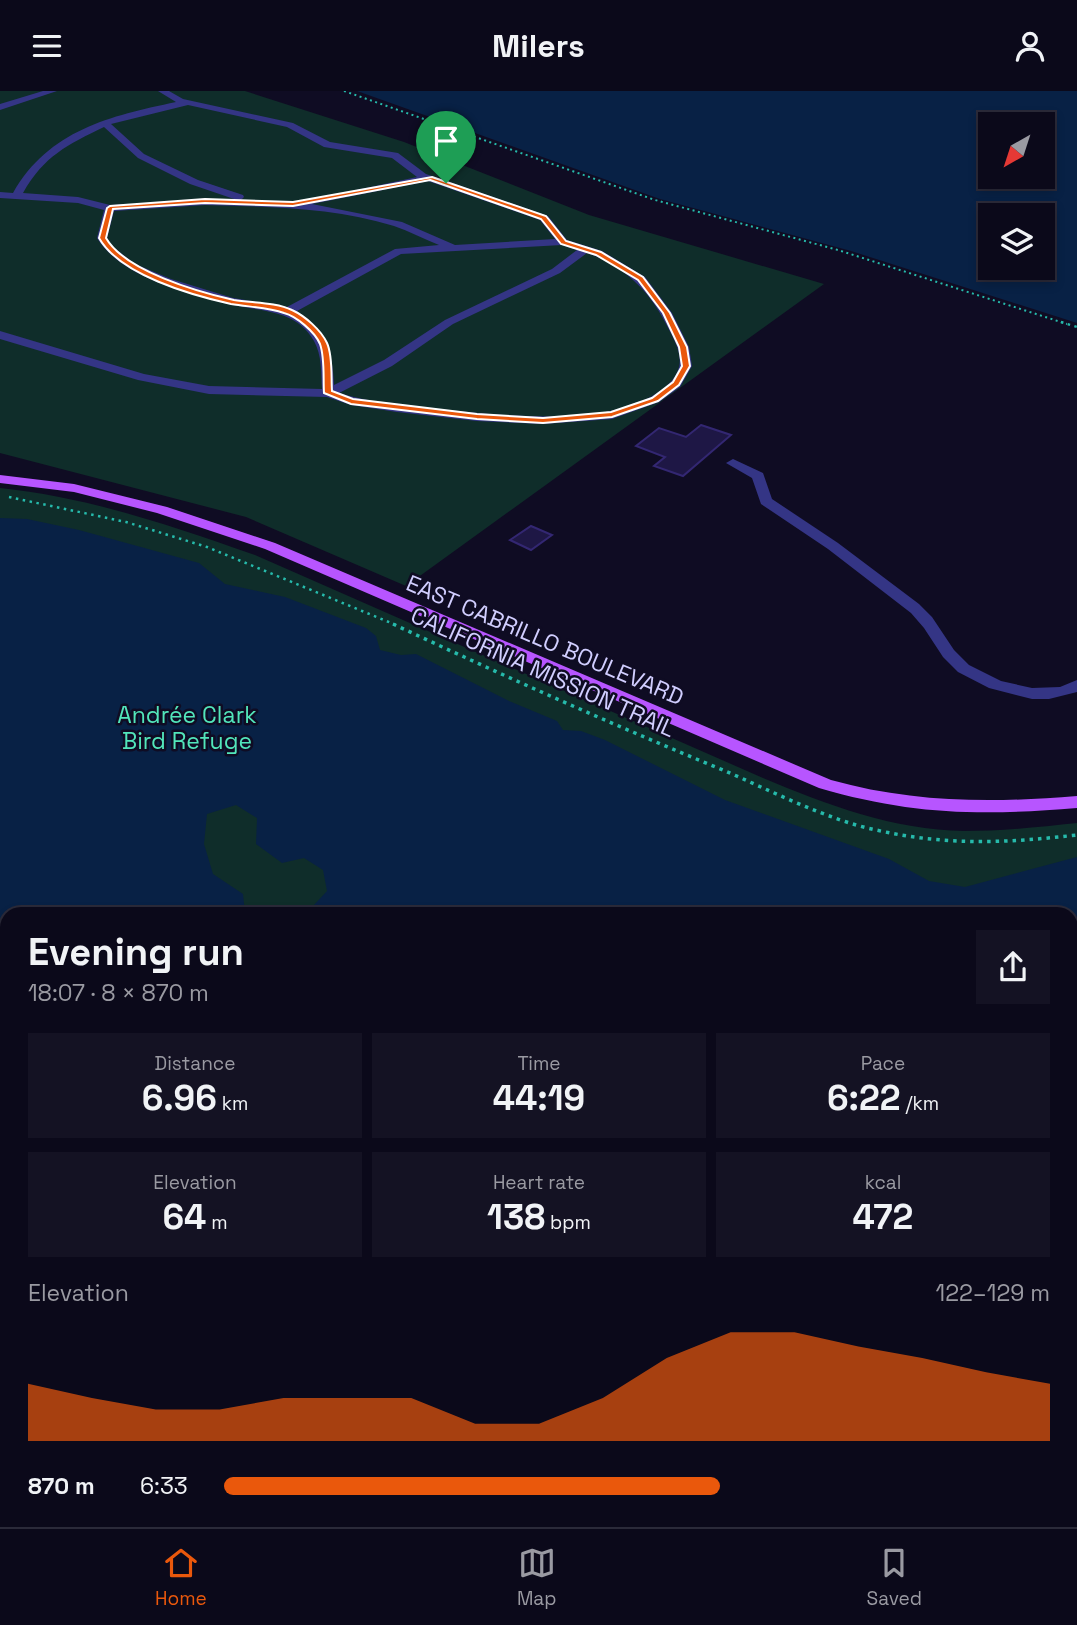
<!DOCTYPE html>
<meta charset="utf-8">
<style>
:root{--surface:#0b091a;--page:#141223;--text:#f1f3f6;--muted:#9a9aa2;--line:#2b2a39;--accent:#ea580c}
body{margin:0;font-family:"Space Grotesk",sans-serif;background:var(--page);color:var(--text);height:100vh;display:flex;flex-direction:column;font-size:26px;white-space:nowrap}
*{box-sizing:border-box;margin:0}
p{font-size:23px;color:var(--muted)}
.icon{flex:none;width:38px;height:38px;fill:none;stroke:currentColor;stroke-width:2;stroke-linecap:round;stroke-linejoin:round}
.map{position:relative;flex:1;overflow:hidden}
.drawer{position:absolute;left:0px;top:816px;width:1078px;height:621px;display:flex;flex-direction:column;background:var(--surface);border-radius:21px 21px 0 0;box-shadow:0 4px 10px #0003,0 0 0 2px var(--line)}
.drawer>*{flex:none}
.needle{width:46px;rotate:219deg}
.tools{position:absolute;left:978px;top:21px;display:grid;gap:14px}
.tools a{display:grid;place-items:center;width:77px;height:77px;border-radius:0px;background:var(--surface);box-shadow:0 4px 10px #0003,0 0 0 2px var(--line);font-size:35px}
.pin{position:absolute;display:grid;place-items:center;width:60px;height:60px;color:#fff;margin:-72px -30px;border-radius:50% 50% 50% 0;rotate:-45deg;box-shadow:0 0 7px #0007}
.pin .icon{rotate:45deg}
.round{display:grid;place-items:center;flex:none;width:74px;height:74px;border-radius:0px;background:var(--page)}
.head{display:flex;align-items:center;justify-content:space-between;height:119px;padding:0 28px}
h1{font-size:38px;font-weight:700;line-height:52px}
.figures{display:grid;grid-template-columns:repeat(3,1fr);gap:10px;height:119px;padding:7px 28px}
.figures div{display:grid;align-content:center;border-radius:0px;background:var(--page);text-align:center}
.figures b{font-size:35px;font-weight:700}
.figures small{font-size:19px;font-weight:400}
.figures p{font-size:19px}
.chart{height:196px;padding:14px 28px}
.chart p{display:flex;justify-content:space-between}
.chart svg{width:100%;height:126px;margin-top:7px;fill:var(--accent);opacity:.7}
ul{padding:0 28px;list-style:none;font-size:23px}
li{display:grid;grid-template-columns:112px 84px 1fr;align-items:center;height:52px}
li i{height:18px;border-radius:9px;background:var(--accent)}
header{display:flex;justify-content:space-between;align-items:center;height:91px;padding:0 28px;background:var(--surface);font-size:32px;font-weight:700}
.menu{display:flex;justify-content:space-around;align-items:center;height:98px;border-top:2px solid var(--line);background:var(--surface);font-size:19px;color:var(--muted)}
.menu a{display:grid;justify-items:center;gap:4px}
.menu .active{color:var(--accent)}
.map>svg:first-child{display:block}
.green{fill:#0f2d2a}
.water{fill:#082145;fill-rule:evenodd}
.building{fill:#1e1745;stroke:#332772;stroke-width:2}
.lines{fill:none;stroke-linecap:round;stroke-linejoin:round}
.path-far3{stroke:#26baab;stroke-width:2;stroke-dasharray:2 3.5;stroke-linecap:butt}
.path-far2{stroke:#26baab;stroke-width:2.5;stroke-dasharray:2.5 4.5;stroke-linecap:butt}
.path-far1{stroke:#26baab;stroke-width:3.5;stroke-dasharray:3.5 5;stroke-linecap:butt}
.path{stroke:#26baab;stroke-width:4.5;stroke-dasharray:4.5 7;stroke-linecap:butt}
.minor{fill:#343585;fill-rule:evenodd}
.major{fill:#b755ff;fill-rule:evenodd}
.highway{fill:#ff49a8;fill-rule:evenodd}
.rail-casing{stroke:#00ebf9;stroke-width:10}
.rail{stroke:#0f0c23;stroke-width:7;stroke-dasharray:20;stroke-linecap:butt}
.route{fill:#ea580c;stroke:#fff;stroke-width:2;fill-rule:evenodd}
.labels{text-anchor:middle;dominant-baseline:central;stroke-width:5;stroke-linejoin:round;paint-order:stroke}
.street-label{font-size:23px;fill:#d1ceff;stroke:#0f0c23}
.park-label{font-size:23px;fill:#52e6bb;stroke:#0f0c23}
</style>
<header><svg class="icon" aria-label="menu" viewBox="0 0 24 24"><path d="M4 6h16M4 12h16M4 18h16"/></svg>Milers<svg class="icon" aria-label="person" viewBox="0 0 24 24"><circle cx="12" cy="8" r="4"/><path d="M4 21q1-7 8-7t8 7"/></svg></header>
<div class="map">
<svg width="1077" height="1436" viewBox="0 0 1077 1436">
<rect width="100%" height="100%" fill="#0f0c23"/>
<g class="green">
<polygon points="0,0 245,0 404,51 589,124 824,193 406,495 246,426 0,362"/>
<path d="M 0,397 C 88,406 172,435 255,464 L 763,687 C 827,714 894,739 964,740 C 1002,740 1040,736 1077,732 L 1077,1436 L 694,1436 L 677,1430 L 1071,1430 L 1071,822 L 7,822 L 7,1169 L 0,1166 Z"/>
</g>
<g class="water">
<path d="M 357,0 L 1077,0 L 1077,232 L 851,160 L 660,108 ZM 990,33 L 1043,33 L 1043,86 L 990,86 ZM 990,124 L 1043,124 L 1043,177 L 990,177 Z"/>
<polygon points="0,427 27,428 79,439 199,472 225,493 285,506 366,537 376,545 380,559 401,564 416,563 509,610 557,630 563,639 581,640 605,649 725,709 889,768 929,790 965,796 1077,766 1077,1413 1071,1413 1071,822 314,822 314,814 327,800 323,779 304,767 282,772 256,753 257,727 236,714 207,723 204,753 213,783 243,803 245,822 7,822 7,1074 0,1067"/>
</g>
<g class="building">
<polygon points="701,334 731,344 683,385 654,375 665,366 636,355 659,337 686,346"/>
<polygon points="531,435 552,444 531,459 510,449"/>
</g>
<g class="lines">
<polyline class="path-far3" points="344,0 655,109 838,159 1067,233"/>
<g class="path-far2">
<polyline points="1061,231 1077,236"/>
<polyline points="9,406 126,431 207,456 396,534"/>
</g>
<path class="path-far1" d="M 393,533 C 502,584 611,633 723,679 C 769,699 828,729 876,739 C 947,755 1006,752 1077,744"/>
<g class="path">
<polyline points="0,1130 7,1134"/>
<polyline points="734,1430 750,1436"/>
</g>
<g class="minor">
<polygon points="43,0 57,0 0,19 0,13"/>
<path d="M 158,0 L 169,0 L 183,8 L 293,32 L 330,51 L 398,62 L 426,83 L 548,125 L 567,149 L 602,160 L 645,186 L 672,222 L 689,256 L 692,275 L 680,296 L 659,311 L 612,328 L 543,333 L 477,330 L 397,321 L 351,314 L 327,306 L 209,303 L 138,289 L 0,248 L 0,240 L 144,283 L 209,295 L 322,298 C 321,282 322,264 314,250 C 296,218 261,221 229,213 C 186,202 121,186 97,147 L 104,119 L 78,112 L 0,107 L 0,101 L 13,102 C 49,39 110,25 176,11 ZM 188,14 L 287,36 L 324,56 L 392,67 L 417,86 L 301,111 L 241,109 L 244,106 L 243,104 L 198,89 L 144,63 L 111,33 ZM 104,36 L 138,67 L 190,93 L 237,109 L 110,114 L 78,106 L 23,102 C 44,65 67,54 104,36 ZM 428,90 L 540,129 L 555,148 L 455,154 L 402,131 L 312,113 ZM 205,114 C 268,116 332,116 394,135 C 409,140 424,148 439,154 L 395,158 L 287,216 L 233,207 L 171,188 L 135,173 L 113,156 L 107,147 L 114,120 ZM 562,154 L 577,159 L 552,178 L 445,229 L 384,269 L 334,294 C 333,260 324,241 297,220 L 401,163 ZM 587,162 C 621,173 649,199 665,231 C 671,243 683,261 679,276 C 673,301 632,316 610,320 C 556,331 483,323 428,317 C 398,313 367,311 339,302 L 392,275 L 453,233 L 560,182 Z"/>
<polygon points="733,368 763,382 772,408 838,452 919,513 932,526 954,559 969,574 1001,590 1032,597 1060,596 1077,589 1077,601 1049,608 1032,608 989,597 958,581 943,566 924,537 911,522 828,458 761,413 752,387 726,372"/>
</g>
<path class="major" d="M 0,384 L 74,393 L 167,416 L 275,452 L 831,689 C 913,712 993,712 1077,705 L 1077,717 C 982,725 911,724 819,697 L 265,458 L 157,422 L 74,401 L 0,392 Z"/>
<g class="highway">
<polygon points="0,1358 7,1361 7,1391 0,1388"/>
<polygon points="120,1430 165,1430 168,1436 123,1436"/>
</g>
<g class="rail-casing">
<g id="rail">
<polyline points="0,1239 7,1242"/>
<polyline points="471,1430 487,1436"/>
</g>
</g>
<use href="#rail" class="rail"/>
</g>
<path class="route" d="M 432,86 L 546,125 L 566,150 L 601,161 L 643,186 L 670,222 L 687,256 L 690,275 L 679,294 L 658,310 L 612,326 L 543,332 L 477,328 L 351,313 L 324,302 C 323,287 325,267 320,253 C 315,241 296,225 284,222 C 267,216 248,216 231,213 C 191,204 120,184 99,147 L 107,117 L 110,115 L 205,108 L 293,111 ZM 430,89 L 541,128 L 561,153 L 596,164 L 638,189 L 663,222 L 679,256 L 682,275 L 673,291 L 652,307 L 611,321 L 543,327 L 477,323 L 353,308 L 332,300 C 331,286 333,265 327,252 C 321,239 305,225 292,219 C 276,211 252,212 234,209 C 198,201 125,180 106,147 L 113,118 L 205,112 L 293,115 Z"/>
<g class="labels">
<g class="street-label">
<text transform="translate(545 549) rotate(23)">EAST CABRILLO BOULEVARD</text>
<text transform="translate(543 581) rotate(24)">CALIFORNIA MISSION TRAIL</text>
</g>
<g class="park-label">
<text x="187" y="624">Andrée Clark<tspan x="187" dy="26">Bird Refuge</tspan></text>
</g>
</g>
</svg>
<div class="tools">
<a><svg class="needle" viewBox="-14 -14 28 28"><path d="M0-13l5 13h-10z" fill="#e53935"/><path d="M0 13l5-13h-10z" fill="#9a9aa2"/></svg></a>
<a><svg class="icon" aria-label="layers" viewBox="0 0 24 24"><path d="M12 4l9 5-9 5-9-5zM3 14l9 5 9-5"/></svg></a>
</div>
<div class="pin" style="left:446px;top:92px;background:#1e9e55"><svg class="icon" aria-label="arrive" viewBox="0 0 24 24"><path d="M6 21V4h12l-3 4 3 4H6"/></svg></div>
<section class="drawer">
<div class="head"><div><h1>Evening run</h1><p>18:07 · 8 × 870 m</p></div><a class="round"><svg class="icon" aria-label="share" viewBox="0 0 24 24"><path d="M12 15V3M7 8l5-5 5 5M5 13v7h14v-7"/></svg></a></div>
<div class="figures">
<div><p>Distance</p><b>6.96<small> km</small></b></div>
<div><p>Time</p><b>44:19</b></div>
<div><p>Pace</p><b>6:22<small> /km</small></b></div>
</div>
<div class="figures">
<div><p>Elevation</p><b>64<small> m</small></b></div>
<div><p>Heart rate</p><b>138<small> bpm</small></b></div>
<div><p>kcal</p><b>472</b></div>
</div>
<div class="chart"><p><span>Elevation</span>122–129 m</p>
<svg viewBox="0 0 160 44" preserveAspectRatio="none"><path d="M0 44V24L10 29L20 33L30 33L40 29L50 29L60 29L70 38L80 38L90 29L100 15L110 6L120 6L130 11L140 15L150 20L160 24V44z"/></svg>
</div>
<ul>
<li><b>870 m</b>6:33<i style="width:60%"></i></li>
</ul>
</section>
</div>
<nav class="menu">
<a class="active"><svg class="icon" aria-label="home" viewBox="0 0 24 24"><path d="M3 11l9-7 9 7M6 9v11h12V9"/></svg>Home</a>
<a><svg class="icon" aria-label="map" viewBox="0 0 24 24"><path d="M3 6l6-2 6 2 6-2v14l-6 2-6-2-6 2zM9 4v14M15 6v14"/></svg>Map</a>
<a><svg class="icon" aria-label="saved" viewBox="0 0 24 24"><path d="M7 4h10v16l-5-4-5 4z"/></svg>Saved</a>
</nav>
